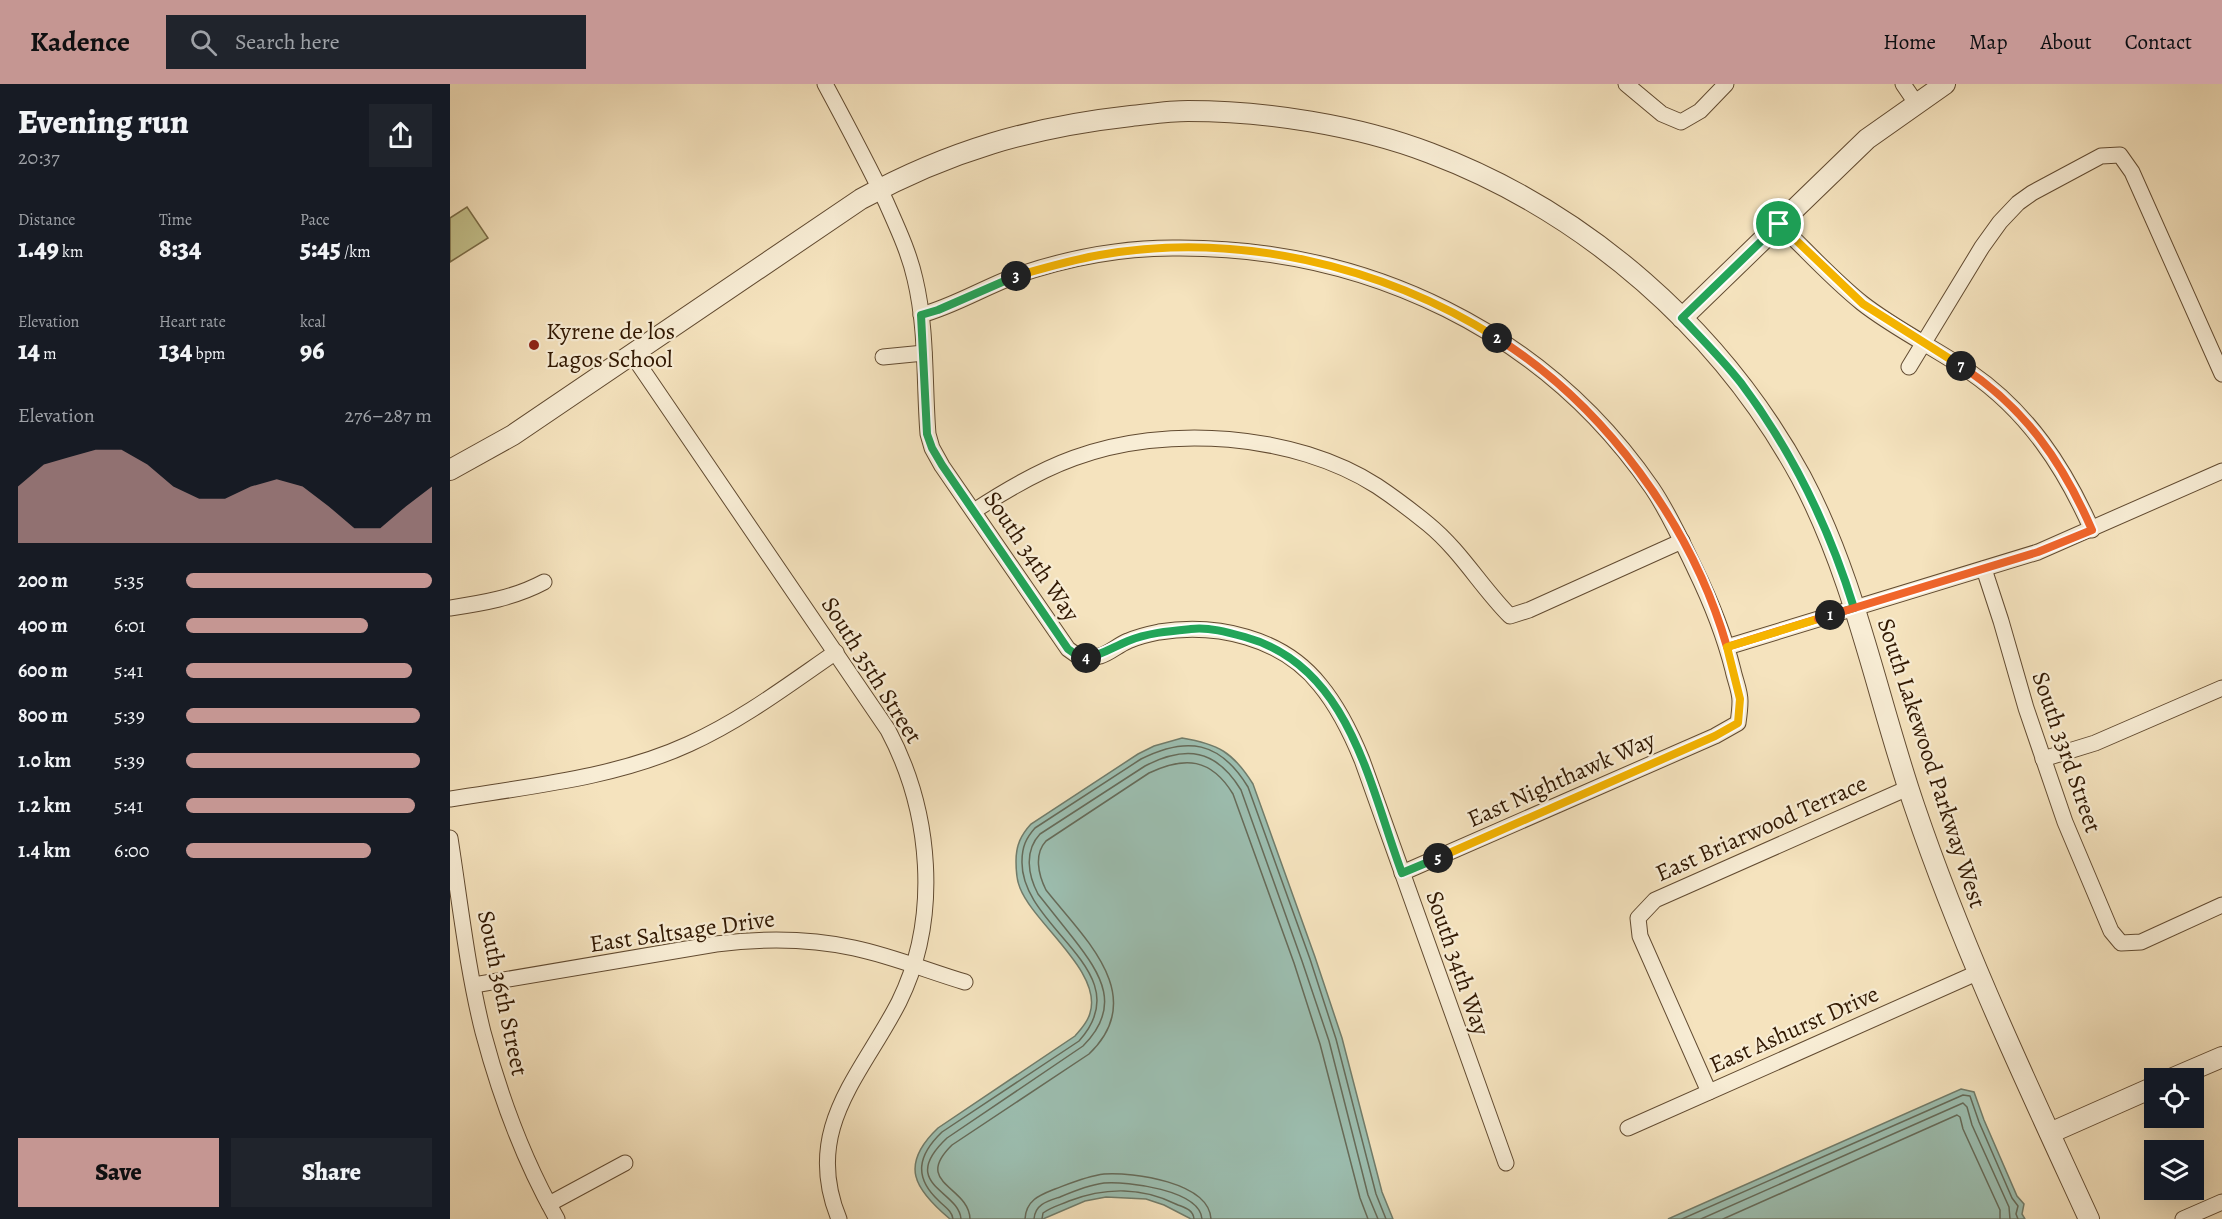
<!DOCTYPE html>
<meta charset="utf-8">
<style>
:root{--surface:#171b24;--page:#20242c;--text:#f1f3f6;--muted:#9ea1a6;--accent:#c59692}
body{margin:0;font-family:Alegreya,serif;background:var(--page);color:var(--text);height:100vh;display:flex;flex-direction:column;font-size:22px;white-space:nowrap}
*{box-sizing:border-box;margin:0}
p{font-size:20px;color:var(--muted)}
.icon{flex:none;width:33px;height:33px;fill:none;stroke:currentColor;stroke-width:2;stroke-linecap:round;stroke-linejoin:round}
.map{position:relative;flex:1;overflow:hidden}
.details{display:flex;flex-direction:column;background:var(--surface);width:450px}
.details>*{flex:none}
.buttons{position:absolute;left:1694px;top:984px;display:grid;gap:12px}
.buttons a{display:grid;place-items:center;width:60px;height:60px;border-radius:0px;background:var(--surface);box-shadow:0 6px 24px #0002;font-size:30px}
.pin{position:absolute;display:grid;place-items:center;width:51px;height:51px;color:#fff;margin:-26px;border:3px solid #fff;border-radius:50%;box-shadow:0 2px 6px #0007}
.km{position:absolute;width:30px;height:30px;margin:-15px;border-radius:50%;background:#222;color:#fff;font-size:16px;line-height:30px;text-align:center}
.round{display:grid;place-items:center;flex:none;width:63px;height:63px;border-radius:0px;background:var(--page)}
.head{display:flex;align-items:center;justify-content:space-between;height:102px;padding:0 18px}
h1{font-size:33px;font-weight:800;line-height:45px}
.figures{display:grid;grid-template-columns:repeat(3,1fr);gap:9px;height:102px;padding:6px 18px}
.figures div{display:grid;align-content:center}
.figures b{font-size:26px;font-weight:800}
.figures small{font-size:16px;font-weight:400}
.figures p{font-size:16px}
.chart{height:168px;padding:12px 18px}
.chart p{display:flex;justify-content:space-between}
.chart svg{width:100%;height:108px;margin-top:6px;fill:var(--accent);opacity:.7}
.button{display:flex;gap:12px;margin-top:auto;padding:12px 18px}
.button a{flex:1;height:69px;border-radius:0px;background:var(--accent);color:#111;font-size:24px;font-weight:800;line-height:69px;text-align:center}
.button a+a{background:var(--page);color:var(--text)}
ul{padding:0 18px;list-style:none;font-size:20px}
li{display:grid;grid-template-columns:96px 72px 1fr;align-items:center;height:45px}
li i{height:15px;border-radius:8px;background:var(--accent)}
header{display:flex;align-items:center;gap:36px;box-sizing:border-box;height:84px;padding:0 30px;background:var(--accent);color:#111}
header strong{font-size:28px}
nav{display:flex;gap:33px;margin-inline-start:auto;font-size:21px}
.search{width:420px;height:54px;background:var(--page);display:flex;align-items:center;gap:15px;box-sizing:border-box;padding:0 21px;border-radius:0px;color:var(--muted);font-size:22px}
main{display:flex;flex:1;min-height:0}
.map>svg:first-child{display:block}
.green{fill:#c3c18c;stroke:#7a6c47;stroke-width:1.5}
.water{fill:#9cbeb0;stroke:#717c6a;stroke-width:1.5}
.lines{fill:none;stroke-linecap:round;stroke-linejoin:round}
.shore{stroke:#666b59;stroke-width:1.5}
.minor-casing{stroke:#624b31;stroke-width:17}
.tertiary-casing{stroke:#624b31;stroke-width:22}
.minor{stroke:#f8edd5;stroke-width:15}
.tertiary{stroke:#f8edd5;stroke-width:20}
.split-1-casing{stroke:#fff;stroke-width:12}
.split-2-casing{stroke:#fff;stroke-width:12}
.split-3-casing{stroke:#fff;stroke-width:12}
.split-4-casing{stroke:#fff;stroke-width:12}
.split-5-casing{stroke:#fff;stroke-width:12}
.split-6-casing{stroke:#fff;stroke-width:12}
.split-7-casing{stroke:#fff;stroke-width:12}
.split-8-casing{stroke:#fff;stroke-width:12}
.split-1{stroke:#22a559;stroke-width:8}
.split-2{stroke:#f0652b;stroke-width:8}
.split-3{stroke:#f5b400;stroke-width:8}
.split-4{stroke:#22a559;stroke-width:8}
.split-5{stroke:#22a559;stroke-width:8}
.split-6{stroke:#f5b400;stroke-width:8}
.split-7{stroke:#f0652b;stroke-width:8}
.split-8{stroke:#f5b400;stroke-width:8}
.poi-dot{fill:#8f2418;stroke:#f8edd5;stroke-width:2}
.labels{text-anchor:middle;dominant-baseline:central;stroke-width:4.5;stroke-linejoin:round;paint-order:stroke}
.poi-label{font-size:24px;fill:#311802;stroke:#f8edd5;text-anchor:start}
.street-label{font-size:24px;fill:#311802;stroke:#f8edd5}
</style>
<header>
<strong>Kadence</strong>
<div class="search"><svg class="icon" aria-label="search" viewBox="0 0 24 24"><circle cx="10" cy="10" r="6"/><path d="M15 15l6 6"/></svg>Search here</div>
<nav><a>Home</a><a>Map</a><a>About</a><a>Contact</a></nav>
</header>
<main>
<section class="details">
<div class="head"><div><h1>Evening run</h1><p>20:37</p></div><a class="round"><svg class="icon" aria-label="share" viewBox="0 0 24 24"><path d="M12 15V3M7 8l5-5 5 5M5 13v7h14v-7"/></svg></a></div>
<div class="figures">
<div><p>Distance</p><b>1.49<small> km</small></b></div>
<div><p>Time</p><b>8:34</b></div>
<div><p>Pace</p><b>5:45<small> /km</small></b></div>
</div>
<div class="figures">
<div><p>Elevation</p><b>14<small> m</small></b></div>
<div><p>Heart rate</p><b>134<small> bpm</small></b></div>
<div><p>kcal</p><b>96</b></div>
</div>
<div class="chart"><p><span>Elevation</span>276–287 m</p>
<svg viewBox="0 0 160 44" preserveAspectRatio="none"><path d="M0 44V21L10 12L20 9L30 6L40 6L50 12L60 21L70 26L80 26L90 21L100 18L110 21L120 29L130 38L140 38L150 29L160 21V44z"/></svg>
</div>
<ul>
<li><b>200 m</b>5:35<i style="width:100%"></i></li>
<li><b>400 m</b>6:01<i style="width:74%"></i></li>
<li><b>600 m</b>5:41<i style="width:92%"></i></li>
<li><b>800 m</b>5:39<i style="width:95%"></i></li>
<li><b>1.0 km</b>5:39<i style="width:95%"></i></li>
<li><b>1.2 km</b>5:41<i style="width:93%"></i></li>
<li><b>1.4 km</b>6:00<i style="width:75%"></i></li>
</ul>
<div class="button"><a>Save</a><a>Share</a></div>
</section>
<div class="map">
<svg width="1772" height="1135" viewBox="0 0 1772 1135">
<rect width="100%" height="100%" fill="#f5e3be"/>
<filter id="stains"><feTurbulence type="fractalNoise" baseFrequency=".00333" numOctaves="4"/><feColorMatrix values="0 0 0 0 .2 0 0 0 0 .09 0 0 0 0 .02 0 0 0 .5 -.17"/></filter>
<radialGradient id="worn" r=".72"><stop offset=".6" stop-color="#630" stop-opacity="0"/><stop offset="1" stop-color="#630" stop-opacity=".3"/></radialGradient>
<polygon class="green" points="17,123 38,154 0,178 0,134"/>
<g class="water">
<path d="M 732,654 C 768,660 783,668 803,700 L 865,873 L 892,954 L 932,1108 L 943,1135 L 741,1135 L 714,1121 L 696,1115 L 656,1113 L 635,1117 L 593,1135 L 500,1135 C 464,1105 449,1081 488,1044 L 625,952 C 631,945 638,938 640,929 C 653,888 584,840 570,804 C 566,795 566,786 566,777 C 566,761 571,751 581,740 L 688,670 L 704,662 Z"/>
<polygon points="1511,1005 1524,1008 1534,1036 1567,1112 1574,1120 1572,1130 1575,1135 1218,1135"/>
</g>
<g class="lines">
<g class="shore">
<path d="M 503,1135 C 502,1127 495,1123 489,1117 C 463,1093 468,1071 492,1048 L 629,957 C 692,887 570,845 572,777 C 572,763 576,754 585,744 L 691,675 C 737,652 770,657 798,703 L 860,875 L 886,955 L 926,1110 L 936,1135"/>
<path d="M 511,1135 C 509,1106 447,1101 497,1054 L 633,962 C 672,923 652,891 623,854 C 611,839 600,825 588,810 C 578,791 574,767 590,750 L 695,682 C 736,661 766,665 791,706 L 852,877 L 879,957 L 918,1111 L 928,1135"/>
<path d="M 520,1135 C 519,1102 462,1100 502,1061 L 639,970 C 700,912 633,853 596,806 C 588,790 584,770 596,757 L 699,689 C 735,672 761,674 783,710 L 844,879 L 870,960 L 910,1114 L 918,1135"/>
<path d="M 575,1135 C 576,1116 590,1111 605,1105 C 621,1099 637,1092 654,1090 C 683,1088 759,1098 761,1135"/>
<path d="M 584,1135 C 585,1120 598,1117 610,1113 C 624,1107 639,1101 654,1099 C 677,1097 750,1106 752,1135"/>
<path d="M 592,1135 L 593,1129 C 601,1123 610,1121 619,1117 C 655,1103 693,1103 728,1121 C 736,1124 743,1126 744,1135"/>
<polyline points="1232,1135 1513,1011 1520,1012 1529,1038 1562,1114 1568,1122 1566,1130 1568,1135"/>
<polyline points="1251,1135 1513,1019 1517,1023 1522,1041 1559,1123 1560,1135"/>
<polyline points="1273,1135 1507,1031 1510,1033 1513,1045 1550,1126 1550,1135"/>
</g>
<g class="minor-casing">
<g id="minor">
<path d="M 375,0 C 396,39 417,78 436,118 C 447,143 459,168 465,195 C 477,245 474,299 478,350 L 482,364 L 492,382 L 618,565 L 632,575 C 637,574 644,574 650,572 C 660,569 668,561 678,557 C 687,553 699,550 709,548 C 766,539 832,553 870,601 C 889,624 901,649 912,676 L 1056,1079"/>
<polyline points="1176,0 1212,30 1231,38 1250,27 1276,0"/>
<polyline points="1453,0 1466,19"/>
<path d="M 1329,140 C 1356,166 1382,195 1412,219 C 1445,245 1485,264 1520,288 C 1578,328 1614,383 1642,446"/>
<path d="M 471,231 C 504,222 533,204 565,192 C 617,174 675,163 730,164 C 918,164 1094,247 1202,404 C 1219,429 1232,458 1245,485 C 1261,518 1274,550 1283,586 C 1285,596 1290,607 1290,617 C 1290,624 1289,632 1288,639 L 1265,652 L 952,789"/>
<path d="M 181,269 L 438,646 C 481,727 491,833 449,918 C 411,992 352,1045 389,1135"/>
<polyline points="433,273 474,269"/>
<polyline points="1459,283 1532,163 1550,138 1568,119 1582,109 1651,72 1670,71 1682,88 1772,290"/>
<path d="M 524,427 C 556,406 588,387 624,374 C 716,340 844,349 927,402 C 945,414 962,427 978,440 C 1011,467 1031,503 1060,532 L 1079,526 L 1232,457"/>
<polyline points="1534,485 1551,537 1576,624 1615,738 1661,847 1671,859 1691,858 1772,821"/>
<path d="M 0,524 C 33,519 64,514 94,498"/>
<polyline points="1277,563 1588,468 1772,387"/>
<polyline points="1593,675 1645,659 1772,604"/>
<path d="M 0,715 C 80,702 165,694 239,660 C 292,636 338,601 386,568"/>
<path d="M 0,754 C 10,818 17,884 33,948 C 50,1012 74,1077 107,1135"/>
<path d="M 24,901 L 266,860 C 313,854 358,854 404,864 C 442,872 478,887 515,898"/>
<polyline points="1259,1008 1190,852 1188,834 1205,816 1458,704"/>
<polyline points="1178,1044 1529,888"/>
<polyline points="99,1120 175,1079"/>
<polyline points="1733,1135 1772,1118"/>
</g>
</g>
<g class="tertiary-casing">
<g id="tertiary">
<polyline points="1232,234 1417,55 1495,0"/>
<path d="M 0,386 L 63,351 L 411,115 C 499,67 581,43 681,32 C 700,30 719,27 738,27 C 815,27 907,41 980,69 C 1136,128 1271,246 1351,393 C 1406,496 1427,614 1465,724 C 1513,865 1577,1000 1639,1135"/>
<polyline points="1723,994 1772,973"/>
<polyline points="1600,1049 1704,1003"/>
</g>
</g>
<use href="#minor" class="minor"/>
<use href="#tertiary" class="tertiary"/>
</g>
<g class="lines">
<g class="split-1-casing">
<path id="split-1" d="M 1329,140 L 1232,234 C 1252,255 1273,276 1291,299 C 1342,367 1379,443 1404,524 L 1380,531"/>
</g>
<g class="split-2-casing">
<path id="split-2" d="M 1047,254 C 1155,322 1242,441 1277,563 L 1380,531"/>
</g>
<g class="split-3-casing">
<path id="split-3" d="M 566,192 C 594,184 621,176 650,171 C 785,147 932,181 1047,254"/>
</g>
<g class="split-4-casing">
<polyline id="split-4" points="566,192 488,226 471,231 477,350 482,364 492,381 618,565 632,575 636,574"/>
</g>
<g class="split-5-casing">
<path id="split-5" d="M 636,574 C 652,571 663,563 678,557 C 697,549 720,547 741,545 C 759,543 777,548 795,553 C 900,582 919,701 952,789 L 988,774"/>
</g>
<g class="split-6-casing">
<polyline id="split-6" points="988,774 1265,652 1288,639 1290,615 1277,563 1368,535"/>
</g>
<g class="split-7-casing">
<path id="split-7" d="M 1368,535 L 1588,468 L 1642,446 C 1612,377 1574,323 1511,282"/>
</g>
<g class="split-8-casing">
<polyline id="split-8" points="1329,140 1413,220 1511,282"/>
</g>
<use href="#split-1" class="split-1"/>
<use href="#split-2" class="split-2"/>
<use href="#split-3" class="split-3"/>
<use href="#split-4" class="split-4"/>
<use href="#split-5" class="split-5"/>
<use href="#split-6" class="split-6"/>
<use href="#split-7" class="split-7"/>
<use href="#split-8" class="split-8"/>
</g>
<circle class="poi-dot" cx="84" cy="261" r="6"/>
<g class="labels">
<g class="poi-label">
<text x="96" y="247">Kyrene de los<tspan x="96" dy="28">Lagos School</tspan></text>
</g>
<g class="street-label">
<text transform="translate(582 472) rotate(56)">South 34th Way</text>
<text transform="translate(422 586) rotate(58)">South 35th Street</text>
<text transform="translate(1617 668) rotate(71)">South 33rd Street</text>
<text transform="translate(1482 679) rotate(72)">South Lakewood Parkway West</text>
<text transform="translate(1111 695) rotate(-24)">East Nighthawk Way</text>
<text transform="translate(1311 744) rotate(-24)">East Briarwood Terrace</text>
<text transform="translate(232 847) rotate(-8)">East Saltsage Drive</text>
<text transform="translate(1008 879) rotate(71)">South 34th Way</text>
<text transform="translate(53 909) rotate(78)">South 36th Street</text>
<text transform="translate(1344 945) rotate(-24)">East Ashurst Drive</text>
</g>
</g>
<rect width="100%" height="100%" filter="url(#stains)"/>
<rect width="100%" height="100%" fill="url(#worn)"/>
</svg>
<div class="buttons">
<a><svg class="icon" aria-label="locate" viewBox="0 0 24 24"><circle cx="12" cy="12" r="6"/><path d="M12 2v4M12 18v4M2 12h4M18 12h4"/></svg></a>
<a><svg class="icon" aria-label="layers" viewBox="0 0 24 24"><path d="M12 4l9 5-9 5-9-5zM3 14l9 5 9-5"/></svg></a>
</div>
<div class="pin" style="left:1329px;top:140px;background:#1e9e55"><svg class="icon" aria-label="arrive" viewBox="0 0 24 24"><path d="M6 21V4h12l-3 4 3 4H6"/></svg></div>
<b class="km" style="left:1380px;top:531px">1</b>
<b class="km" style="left:1047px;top:254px">2</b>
<b class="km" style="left:566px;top:192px">3</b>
<b class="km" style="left:636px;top:574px">4</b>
<b class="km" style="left:988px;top:774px">5</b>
<b class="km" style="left:1511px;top:282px">7</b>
</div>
</main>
